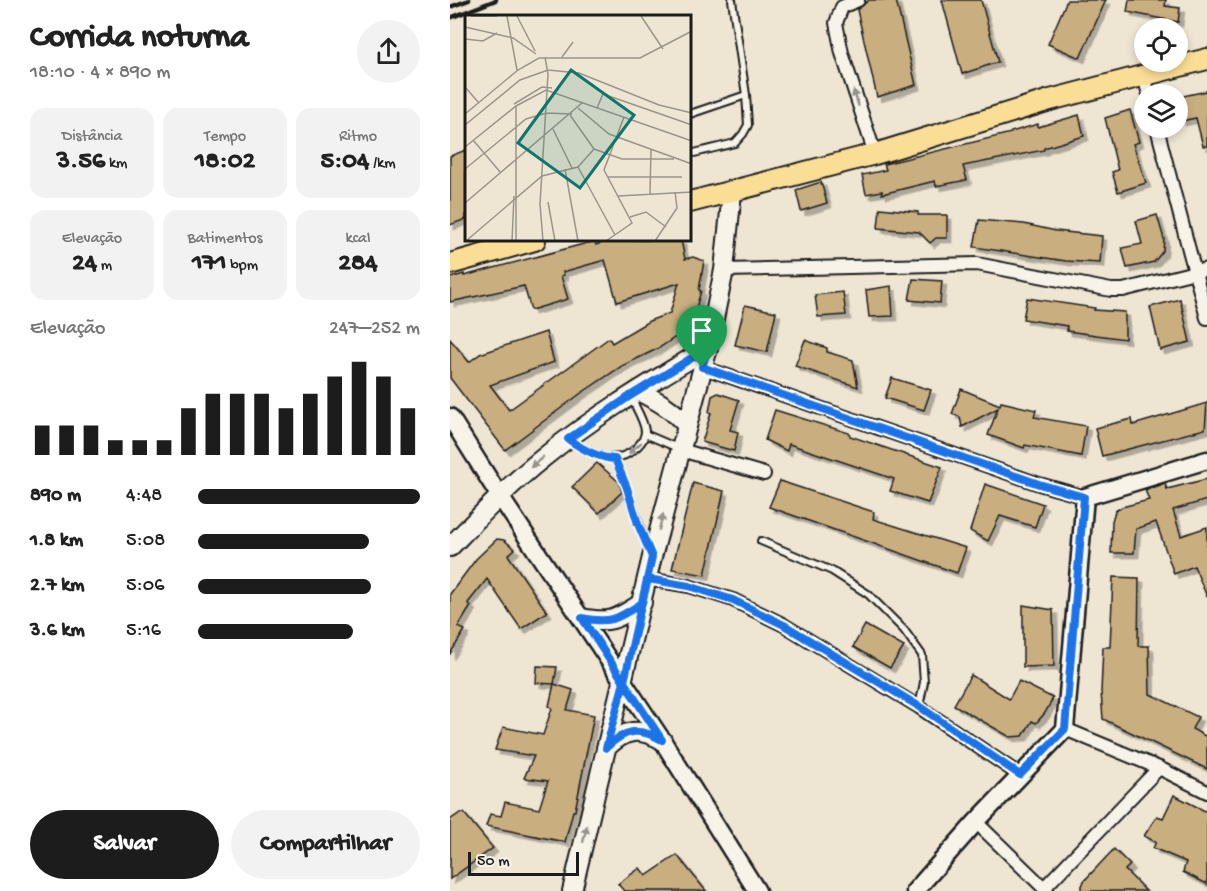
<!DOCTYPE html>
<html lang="pt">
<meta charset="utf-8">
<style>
:root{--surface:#fff;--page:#f2f2f2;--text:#222;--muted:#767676;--accent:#1c1c1c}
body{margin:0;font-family:"Gochi Hand",sans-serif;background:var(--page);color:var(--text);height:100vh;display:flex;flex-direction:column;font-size:22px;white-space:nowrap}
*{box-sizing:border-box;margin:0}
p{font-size:20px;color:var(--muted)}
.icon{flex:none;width:33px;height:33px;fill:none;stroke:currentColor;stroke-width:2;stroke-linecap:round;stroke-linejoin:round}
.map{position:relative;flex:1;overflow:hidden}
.panel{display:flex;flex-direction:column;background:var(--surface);width:450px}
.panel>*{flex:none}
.buttons{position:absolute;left:684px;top:18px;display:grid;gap:12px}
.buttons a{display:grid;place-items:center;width:54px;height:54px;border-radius:50%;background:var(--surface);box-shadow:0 3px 9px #0003;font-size:30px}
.scale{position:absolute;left:18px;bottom:15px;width:111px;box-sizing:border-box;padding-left:6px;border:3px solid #1c1c1c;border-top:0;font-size:16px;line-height:21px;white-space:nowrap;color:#1c1c1c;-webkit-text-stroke:4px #f7f3e8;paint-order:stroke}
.pin{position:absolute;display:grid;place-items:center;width:51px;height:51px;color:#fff;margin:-62px -26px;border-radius:50% 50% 50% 0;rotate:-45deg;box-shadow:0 0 6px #0007}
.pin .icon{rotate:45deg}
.round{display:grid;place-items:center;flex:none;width:63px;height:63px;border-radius:32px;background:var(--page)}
.overview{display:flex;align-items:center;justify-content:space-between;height:102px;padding:0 30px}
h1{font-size:33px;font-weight:800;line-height:45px}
.stats{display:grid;grid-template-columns:repeat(3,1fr);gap:9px;height:102px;padding:6px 30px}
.stats div{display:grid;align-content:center;border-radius:15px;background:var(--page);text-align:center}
.stats b{font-size:26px;font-weight:800}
.stats small{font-size:16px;font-weight:400}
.stats p{font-size:16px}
.chart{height:168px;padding:12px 30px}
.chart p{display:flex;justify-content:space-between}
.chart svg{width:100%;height:108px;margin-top:6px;stroke:var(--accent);stroke-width:6}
.primary-button{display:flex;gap:12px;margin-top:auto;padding:12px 30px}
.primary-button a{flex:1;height:69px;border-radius:36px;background:var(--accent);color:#fff;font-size:24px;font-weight:800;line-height:69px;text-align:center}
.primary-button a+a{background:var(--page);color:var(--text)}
ul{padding:0 30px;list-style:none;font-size:20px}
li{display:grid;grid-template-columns:96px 72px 1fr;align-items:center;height:45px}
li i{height:15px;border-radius:8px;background:var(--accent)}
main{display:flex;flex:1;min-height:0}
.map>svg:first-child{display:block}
.building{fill:#c9ae7f;stroke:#1c1c1c;stroke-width:1.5;filter:url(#shadow)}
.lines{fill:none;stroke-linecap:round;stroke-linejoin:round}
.service-casing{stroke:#1c1c1c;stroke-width:10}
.minor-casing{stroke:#1c1c1c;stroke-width:16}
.tertiary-casing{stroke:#1c1c1c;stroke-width:21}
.secondary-casing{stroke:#1c1c1c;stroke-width:22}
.primary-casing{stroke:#1c1c1c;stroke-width:24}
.service{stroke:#f7f3e8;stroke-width:6}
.minor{stroke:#f7f3e8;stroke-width:12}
.tertiary{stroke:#f7f3e8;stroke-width:16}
.secondary{stroke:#f7f3e8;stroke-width:18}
.primary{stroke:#fbde96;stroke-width:20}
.rail{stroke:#1c1c1c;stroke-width:4.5}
.oneway{fill:#94928c}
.route-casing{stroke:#fff;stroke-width:12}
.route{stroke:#1a73e8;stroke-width:8}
.inset-road{fill:none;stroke:#9a958a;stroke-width:1.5}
.view{fill:#0f766e;fill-opacity:0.15;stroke:#0f766e;stroke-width:3}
.inset-edge{fill:none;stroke:#1c1c1c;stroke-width:3}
</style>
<main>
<section class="panel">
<div class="overview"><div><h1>Corrida noturna</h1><p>18:10 · 4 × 890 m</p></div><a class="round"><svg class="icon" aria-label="share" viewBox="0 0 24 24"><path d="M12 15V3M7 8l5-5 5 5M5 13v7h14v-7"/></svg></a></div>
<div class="stats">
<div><p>Distância</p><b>3.56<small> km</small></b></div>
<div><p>Tempo</p><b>18:02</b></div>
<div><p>Ritmo</p><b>5:04<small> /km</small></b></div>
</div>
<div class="stats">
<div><p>Elevação</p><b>24<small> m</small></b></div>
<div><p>Batimentos</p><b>171<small> bpm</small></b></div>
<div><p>kcal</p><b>284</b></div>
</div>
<div class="chart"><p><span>Elevação</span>247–252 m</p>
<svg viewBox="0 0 160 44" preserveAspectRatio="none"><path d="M5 44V32M15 44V32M25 44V32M35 44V38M45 44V38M55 44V38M65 44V25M75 44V19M85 44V19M95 44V19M105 44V25M115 44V19M125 44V12M135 44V6M145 44V12M155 44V25"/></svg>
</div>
<ul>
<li><b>890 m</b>4:48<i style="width:100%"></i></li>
<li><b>1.8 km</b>5:08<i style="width:77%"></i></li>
<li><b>2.7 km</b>5:06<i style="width:78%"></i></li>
<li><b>3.6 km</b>5:16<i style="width:70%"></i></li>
</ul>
<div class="primary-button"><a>Salvar</a><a>Compartilhar</a></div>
</section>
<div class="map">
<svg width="757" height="891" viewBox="0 0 757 891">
<defs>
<filter id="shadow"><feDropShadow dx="4.5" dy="4.5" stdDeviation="0" flood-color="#0004"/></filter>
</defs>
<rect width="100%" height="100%" fill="#eee5d3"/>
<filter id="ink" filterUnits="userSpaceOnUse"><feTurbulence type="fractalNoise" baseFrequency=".0167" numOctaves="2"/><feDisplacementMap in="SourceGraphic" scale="12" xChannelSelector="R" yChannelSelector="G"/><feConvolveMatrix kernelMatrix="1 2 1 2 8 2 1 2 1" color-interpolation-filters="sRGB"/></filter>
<g filter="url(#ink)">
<g class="building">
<polygon points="419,0 446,0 466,85 427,97 407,10"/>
<polygon points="492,0 531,0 548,62 512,74"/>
<polygon points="617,0 656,0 630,58 598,44"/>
<polygon points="679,0 716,0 715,6 730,8 728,22 677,12"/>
<polygon points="757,91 757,146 753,146 746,118 731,121 728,97"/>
<polygon points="680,110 689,142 683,144 696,183 668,192 662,172 668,170 655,118"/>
<polygon points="629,115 634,136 594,148 594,150 513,166 517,180 486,186 485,181 432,194 432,191 416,194 412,175 436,170 434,164 561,133 561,132 588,124 588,127"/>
<polygon points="16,150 16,219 0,225 0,156"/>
<polygon points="371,182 377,203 351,211 346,190"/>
<polygon points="430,208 468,212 468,215 497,215 497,238 486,238 480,243 469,232 428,228"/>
<polygon points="707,215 714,239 713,251 704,262 677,268 672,248 692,244 686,221"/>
<polygon points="529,220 574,224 606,231 652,236 650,263 616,261 524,247"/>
<polygon points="159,240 231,240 235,259 243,257 254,261 249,290 251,291 243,318 240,317 230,334 209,348 172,366 130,394 55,450 0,378 0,339 19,362 30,354 96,332 104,362 40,385 59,410 159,338 162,343 199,321 220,313 229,283 167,302 155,260 113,272 114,275 111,276 118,299 81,310 74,286 0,302 0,278 14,274 14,276 145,241 146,245"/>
<polygon points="463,279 492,281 490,303 459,300"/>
<polygon points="441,286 443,316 419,317 416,290"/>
<polygon points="393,292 396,315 368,317 365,295"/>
<polygon points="577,298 645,308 644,310 675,312 675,339 617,331 617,326 573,319"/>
<polygon points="730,299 740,342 710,350 700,307"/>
<polygon points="295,305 326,312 317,352 285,345"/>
<polygon points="355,340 377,348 377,352 403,360 408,387 345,366"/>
<polygon points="442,378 481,390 474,410 435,398"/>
<polygon points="511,389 550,405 551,402 586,410 584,417 636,426 631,456 575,445 574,448 538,435 548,408 512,427 510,417 502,414"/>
<polygon points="268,393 289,400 280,430 288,432 284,451 252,442 261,413 259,412 262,396"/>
<polygon points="757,403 755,429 652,456 645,428 682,419 683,425"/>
<polygon points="325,410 399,433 400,436 492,467 478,503 440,491 444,479 339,444 337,451 315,440"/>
<polygon points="147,463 169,482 172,492 149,513 122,487"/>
<polygon points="757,479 757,500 723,510 731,536 757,527 757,597 744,566 724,574 706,522 686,529 684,553 661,553 662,521 665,511 672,507 699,500 695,490 715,484 717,489"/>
<polygon points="330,481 424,512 423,519 516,548 507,573 319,507"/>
<polygon points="243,483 274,491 255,575 222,569"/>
<polygon points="535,484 593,504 585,527 550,516 538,541 520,531"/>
<polygon points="47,539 54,540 65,549 58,555 97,612 71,629 37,579 18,603 21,606 8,627 15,630 0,654 0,594 26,559"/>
<polygon points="663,577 689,578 688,646 699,646 700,694 748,717 742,729 757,737 757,769 653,719 651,692 653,647 660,647"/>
<polygon points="573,605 603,610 604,666 573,667"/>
<polygon points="415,625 454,647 440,668 403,647"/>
<polygon points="87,666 107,667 104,684 86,683"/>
<polygon points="521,675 559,699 569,681 603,698 595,713 586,723 582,721 573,736 560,737 504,705"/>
<polygon points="104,684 123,690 117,710 144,715 125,811 123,811 115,842 36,826 40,814 51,816 55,802 89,809 98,781 74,778 84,756 45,750 53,727 93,735 102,708 99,706"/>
<polygon points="724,795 757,812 757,884 733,872 736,862 703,848 706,842 694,836 707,816 713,818"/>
<polygon points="10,813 14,813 43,848 0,879 0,820"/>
<polygon points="664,849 680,865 675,870 696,891 630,891 634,881"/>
<polygon points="227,855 256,891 174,891 168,884 190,868 196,876"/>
</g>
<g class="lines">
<g class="service-casing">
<g id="service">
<polyline points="240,114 296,95"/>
<polyline points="240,154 285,143 293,134 298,125 296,95 282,0"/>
<polyline points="195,434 230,449"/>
<path d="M 120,441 C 141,454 166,468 187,447 C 192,442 195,438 195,431 C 194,420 185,407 181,397"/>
<path d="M 165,459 C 178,489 186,521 200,551"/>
<polyline points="311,541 382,571 418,594 454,630 472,655 474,682 469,707"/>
</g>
</g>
<g class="minor-casing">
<g id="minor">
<polyline points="408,0 392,7 386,23 392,53 425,154"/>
<polyline points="694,77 699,94"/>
<polyline points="707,128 757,318"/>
<polyline points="274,270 527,264 661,290 673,290 757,269"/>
<polyline points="252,367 589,484 635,497"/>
<polyline points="231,450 314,474"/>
<polyline points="198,579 239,586 283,600 334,625 469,707 570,775"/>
<polyline points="615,729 709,768 757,792"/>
<polyline points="526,822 597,891"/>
<polyline points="594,888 709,768"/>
</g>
</g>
<g class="tertiary-casing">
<g id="tertiary">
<polyline points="0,417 49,495 212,740 307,891"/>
<polyline points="465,891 526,822 615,729 635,497 757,460"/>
</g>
</g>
<g class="secondary-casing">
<g id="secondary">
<path d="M 188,391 C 208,401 223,409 237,426"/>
<path d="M 0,547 C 30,516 59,485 93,458 C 144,416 202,382 258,348"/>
<path d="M 132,618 C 161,624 167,619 192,603"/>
<path d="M 156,748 C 175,729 189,727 212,740"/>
<polyline points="122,891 202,557 258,348 274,270 282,192"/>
</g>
</g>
<g class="primary-casing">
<g id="primary">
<polyline points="240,202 425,154 600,100 757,59"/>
<polyline points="0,264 85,240"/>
</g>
</g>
<use href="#service" class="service"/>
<use href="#minor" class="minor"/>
<use href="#tertiary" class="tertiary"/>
<use href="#secondary" class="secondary"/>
<use href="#primary" class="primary"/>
<g class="rail">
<polyline points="0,7 19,0"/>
<polyline points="0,18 46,0"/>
</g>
</g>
<defs><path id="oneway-solid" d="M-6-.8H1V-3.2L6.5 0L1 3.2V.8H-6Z" transform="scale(1.5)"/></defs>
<g class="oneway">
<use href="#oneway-solid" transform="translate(406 98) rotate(-108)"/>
<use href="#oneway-solid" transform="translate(185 448) rotate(139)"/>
<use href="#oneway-solid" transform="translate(87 462) rotate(140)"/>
<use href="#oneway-solid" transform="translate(211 522) rotate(-75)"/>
<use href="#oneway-solid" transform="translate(135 834) rotate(-77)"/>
</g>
</g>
<g class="lines" filter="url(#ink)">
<g class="route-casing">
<path id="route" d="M 252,367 L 258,348 L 180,396 L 118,439 C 132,449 148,458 165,459 L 177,488 L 188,524 L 202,557 L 174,682 L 156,748 C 175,729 189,727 212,740 L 132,618 C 161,624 167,619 192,603 L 198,579 L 239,586 L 283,600 L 334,625 L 470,707 L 570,775 L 615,729 L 634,497 L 589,484 L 252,367"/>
</g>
<use href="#route" class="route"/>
</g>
<g transform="translate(15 15)">
<rect width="226" height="226" fill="#eee5d3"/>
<path class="inset-road" d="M 6,1 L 32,1M 42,1 L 52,55M 52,1 L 70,36M 176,1 L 198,34M 0,12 L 48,23 L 71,39M 0,24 L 18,26 L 32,18M 97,42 L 108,27M 0,72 L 14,88M 49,89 L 77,72 L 87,73M 113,93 L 144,119 L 227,149M 132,93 L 138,79 L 227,110M 0,99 L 53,55 L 74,43 L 175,43 L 227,16M 105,100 L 129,134 L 157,144 L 209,144M 0,110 L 55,65 L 83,55 L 114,58 L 194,90 L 227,98M 88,114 L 107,153M 8,125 L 36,158M 0,132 L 51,91 L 81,75 L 227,126M 113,152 L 150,220M 0,154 L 61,104 L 81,98 L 107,99M 100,154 L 113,226M 143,162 L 217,162M 185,179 L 186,134M 153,181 L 227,177M 83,187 L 90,226M 0,188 L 118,87M 165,202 L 181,197 L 201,212M 1,226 L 77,161 L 113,152 L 129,134M 47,226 L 49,181M 51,226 L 51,91M 78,226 L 75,189 L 83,59 L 80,42M 141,226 L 167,208 L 139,155 L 159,102M 190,226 L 212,193 L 210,177"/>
<path class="view" d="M 106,55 L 169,100 L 115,173 L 53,128 Z"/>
<rect width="226" height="226" class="inset-edge"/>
</g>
</svg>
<div class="buttons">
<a><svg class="icon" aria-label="locate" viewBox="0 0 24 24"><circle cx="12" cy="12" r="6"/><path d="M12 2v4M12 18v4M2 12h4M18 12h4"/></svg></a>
<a><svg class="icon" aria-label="layers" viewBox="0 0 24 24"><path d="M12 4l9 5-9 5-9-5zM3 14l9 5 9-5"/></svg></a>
</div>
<div class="scale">50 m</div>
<div class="pin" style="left:252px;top:367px;background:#1e9e55"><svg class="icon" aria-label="arrive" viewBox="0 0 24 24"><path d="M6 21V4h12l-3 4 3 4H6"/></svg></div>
</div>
</main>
